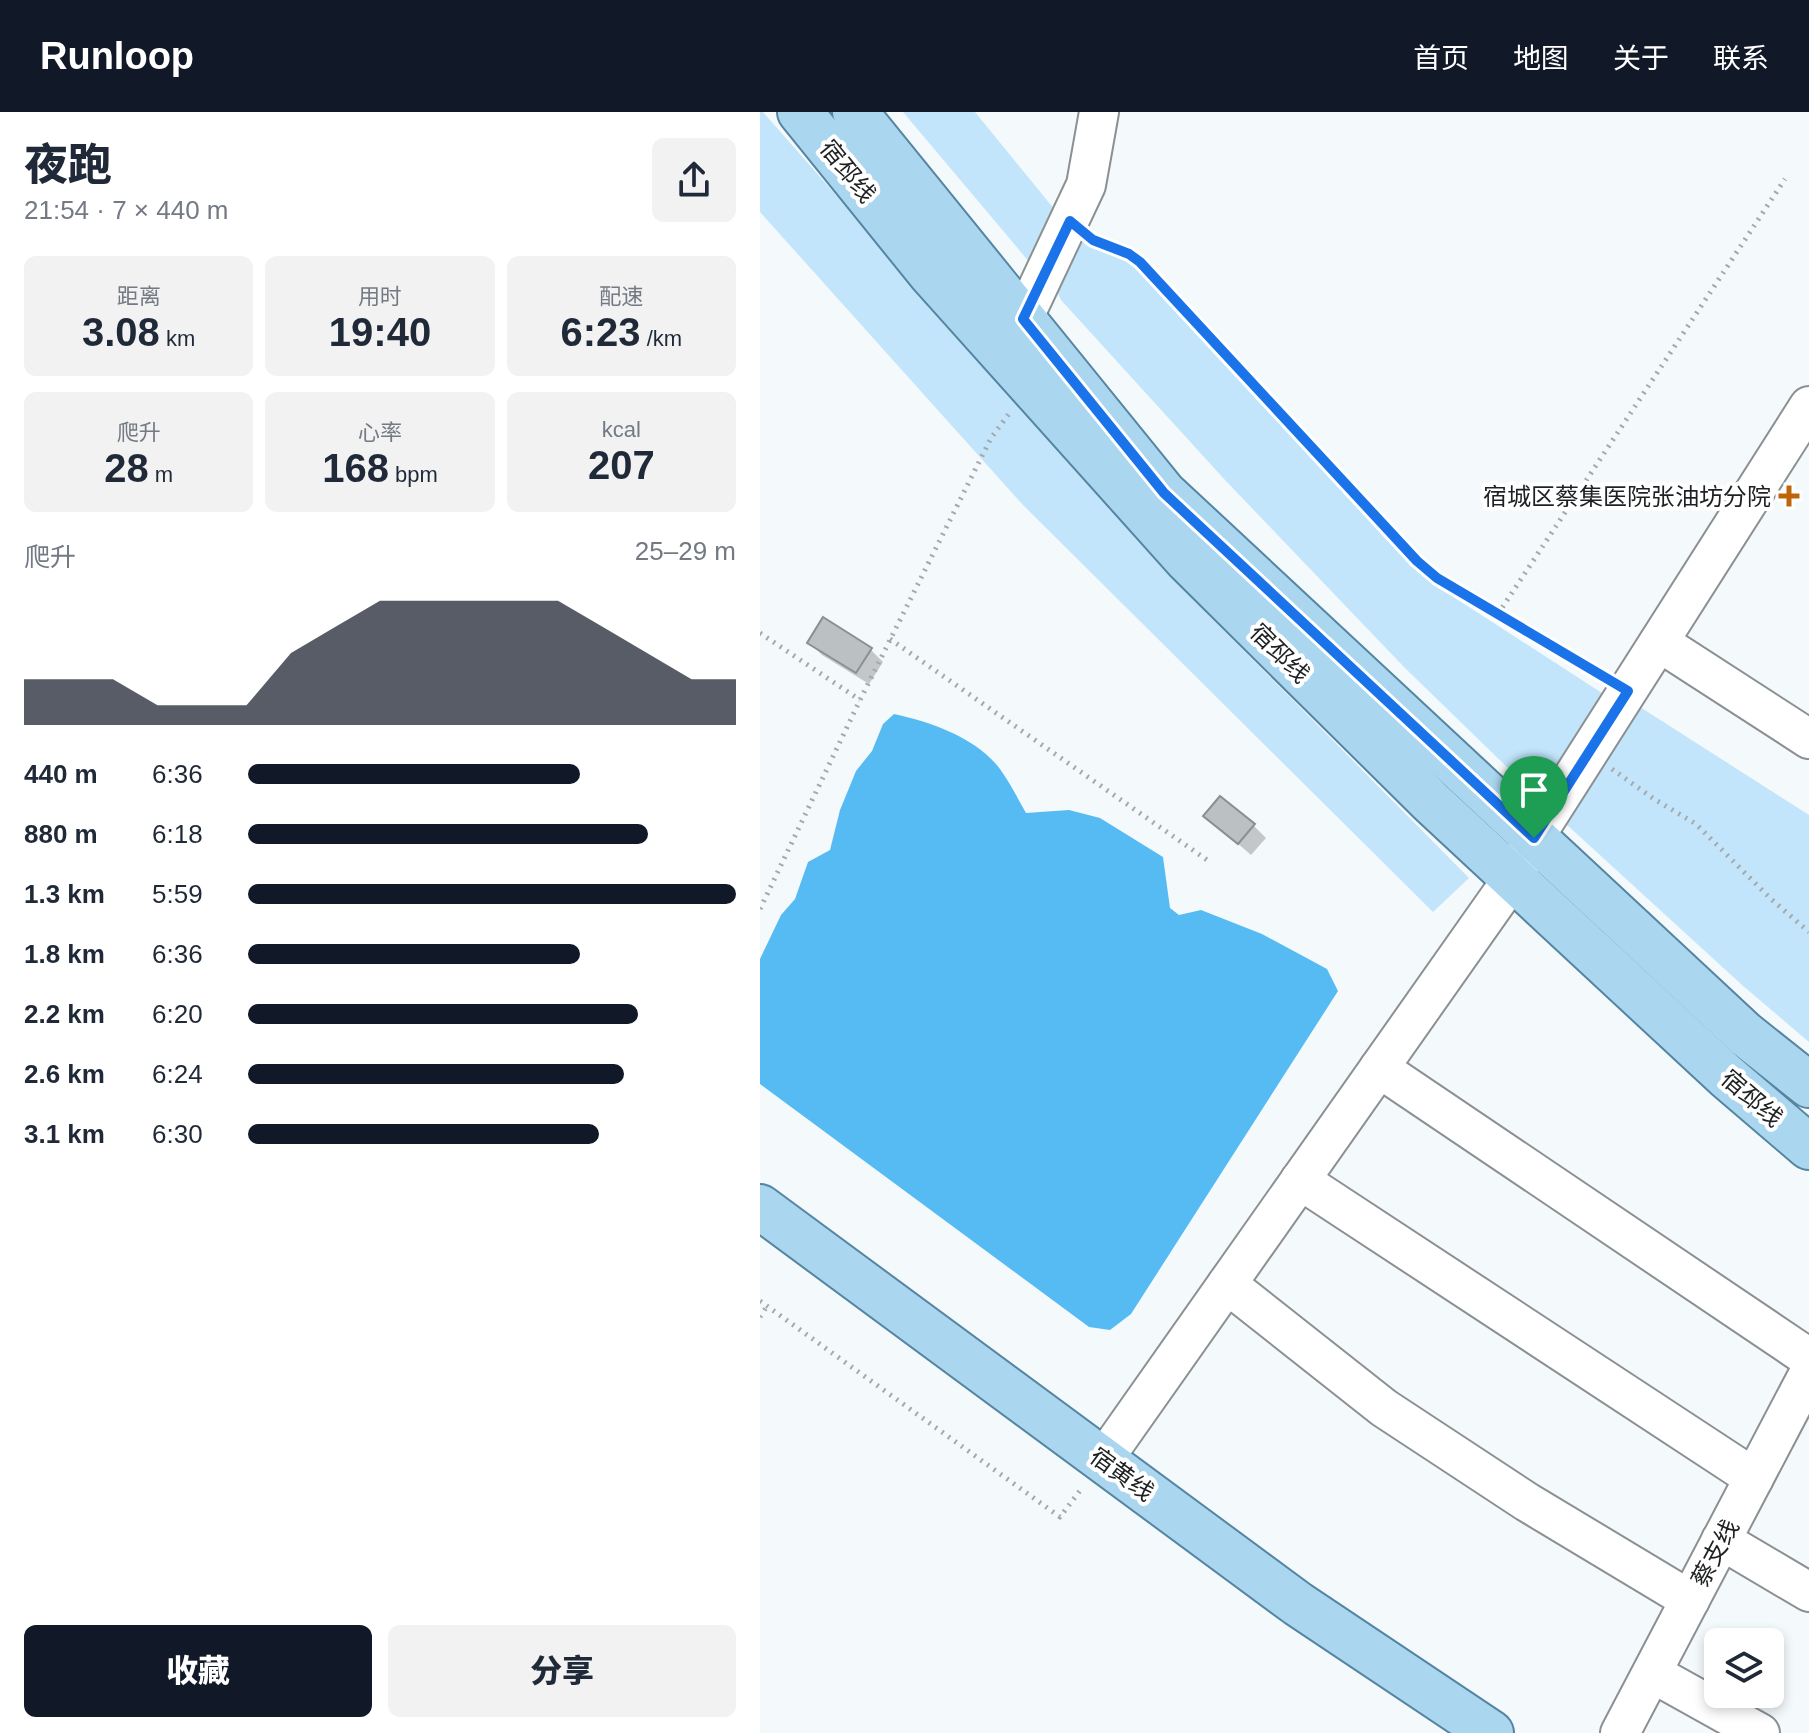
<!DOCTYPE html>
<html lang="zh">
<meta charset="utf-8">
<style>
:root{--surface:#fff;--page:#f2f2f3;--text:#1f2937;--muted:#747a83;--accent:#111827}
body{margin:0;font-family:Helvetica,"Noto Sans SC",sans-serif;background:var(--page);color:var(--text);height:100vh;display:flex;flex-direction:column;font-size:30px;white-space:nowrap}
*{box-sizing:border-box;margin:0}
p{font-size:26px;color:var(--muted)}
.icon{flex:none;width:44px;height:44px;fill:none;stroke:currentColor;stroke-width:2;stroke-linecap:round;stroke-linejoin:round}
.map{position:relative;flex:1;overflow:hidden}
.side{display:flex;flex-direction:column;background:var(--surface);width:760px}
.side>*{flex:none}
.buttons{position:absolute;left:944px;top:1516px;display:grid;gap:16px}
.buttons a{display:grid;place-items:center;width:80px;height:80px;border-radius:12px;background:var(--surface);box-shadow:0 4px 12px #0003;font-size:40px}
.pin{position:absolute;display:grid;place-items:center;width:68px;height:68px;color:#fff;margin:-82px -34px;border-radius:50% 50% 50% 0;rotate:-45deg;box-shadow:0 0 8px #0007}
.pin .icon{rotate:45deg}
.round{display:grid;place-items:center;flex:none;width:84px;height:84px;border-radius:12px;background:var(--page)}
.headline{display:flex;align-items:center;justify-content:space-between;height:136px;padding:0 24px}
h1{font-size:44px;font-weight:800;line-height:60px}
.stats{display:grid;grid-template-columns:repeat(3,1fr);gap:12px;height:136px;padding:8px 24px}
.stats div{display:grid;align-content:center;border-radius:12px;background:var(--page);text-align:center}
.stats b{font-size:40px;font-weight:800}
.stats small{font-size:22px;font-weight:400}
.stats p{font-size:22px}
.chart{height:224px;padding:16px 24px}
.chart p{display:flex;justify-content:space-between}
.chart svg{width:100%;height:144px;margin-top:8px;fill:var(--accent);opacity:.7}
.cta{display:flex;gap:16px;margin-top:auto;padding:16px 24px}
.cta a{flex:1;height:92px;border-radius:12px;background:var(--accent);color:#fff;font-size:32px;font-weight:800;line-height:92px;text-align:center}
.cta a+a{background:var(--page);color:var(--text)}
ul{padding:0 24px;list-style:none;font-size:26px}
li{display:grid;grid-template-columns:128px 96px 1fr;align-items:center;height:60px}
li i{height:20px;border-radius:10px;background:var(--accent)}
header{display:flex;align-items:center;gap:48px;box-sizing:border-box;height:112px;padding:0 40px;background:var(--accent);color:#fff}
header strong{font-size:38px}
nav{display:flex;gap:44px;margin-inline-start:auto;font-size:28px}
main{display:flex;flex:1;min-height:0}
.map>svg:first-child{display:block}
.green{fill:#c2e5fb}
.water{fill:#57bbf3}
.shadow{fill:#0003}
.building{fill:#bbc0c3;stroke:#8a8f92;stroke-width:2}
.lines{fill:none;stroke-linecap:round;stroke-linejoin:round}
.minor-casing{stroke:#8b9093;stroke-width:42}
.major-casing{stroke:#5585a1;stroke-width:48}
.path{stroke:#a5a9ab;stroke-width:5;stroke-dasharray:2 6;stroke-linecap:butt}
.minor{stroke:#fff;stroke-width:38}
.major{stroke:#aad6f0;stroke-width:44}
.route-casing{stroke:#fff;stroke-width:16}
.route{stroke:#1a73e8;stroke-width:10}
.poi-dot{fill:#bf6509;stroke:#fff;stroke-width:3}
.labels{text-anchor:middle;dominant-baseline:central;stroke-width:8;stroke-linejoin:round;paint-order:stroke}
.street-label{font-size:24px;fill:#1e2021;stroke:#fff}
.poi-label{font-size:24px;fill:#1e2021;stroke:#fff;text-anchor:end}
</style>
<header>
<strong>Runloop</strong>
<nav><a>首页</a><a>地图</a><a>关于</a><a>联系</a></nav>
</header>
<main>
<section class="side">
<div class="headline"><div><h1>夜跑</h1><p>21:54 · 7 × 440 m</p></div><a class="round"><svg class="icon" aria-label="share" viewBox="0 0 24 24"><path d="M12 15V3M7 8l5-5 5 5M5 13v7h14v-7"/></svg></a></div>
<div class="stats">
<div><p>距离</p><b>3.08<small> km</small></b></div>
<div><p>用时</p><b>19:40</b></div>
<div><p>配速</p><b>6:23<small> /km</small></b></div>
</div>
<div class="stats">
<div><p>爬升</p><b>28<small> m</small></b></div>
<div><p>心率</p><b>168<small> bpm</small></b></div>
<div><p>kcal</p><b>207</b></div>
</div>
<div class="chart"><p><span>爬升</span>25–29 m</p>
<svg viewBox="0 0 160 44" preserveAspectRatio="none"><path d="M0 44V30L10 30L20 30L30 38L40 38L50 38L60 22L70 14L80 6L90 6L100 6L110 6L120 6L130 14L140 22L150 30L160 30V44z"/></svg>
</div>
<ul>
<li><b>440 m</b>6:36<i style="width:68%"></i></li>
<li><b>880 m</b>6:18<i style="width:82%"></i></li>
<li><b>1.3 km</b>5:59<i style="width:100%"></i></li>
<li><b>1.8 km</b>6:36<i style="width:68%"></i></li>
<li><b>2.2 km</b>6:20<i style="width:80%"></i></li>
<li><b>2.6 km</b>6:24<i style="width:77%"></i></li>
<li><b>3.1 km</b>6:30<i style="width:72%"></i></li>
</ul>
<div class="cta"><a>收藏</a><a>分享</a></div>
</section>
<div class="map">
<svg width="1049" height="1621" viewBox="0 0 1049 1621">
<rect width="100%" height="100%" fill="#f4f9fc"/>
<g class="green">
<polygon points="0,0 3,0 415,469 709,766 673,800 263,393 0,100"/>
<polygon points="143,0 215,0 299,103 276,158"/>
<polygon points="322,124 332,133 370,150 650,453 675,473 845,583 785,692 644,555 465,368 301,188 296,176"/>
<polygon points="880,595 1049,703 1049,930 982,873 806,712"/>
</g>
<path class="water" d="M 134,602 C 171,610 217,626 240,657 C 250,671 258,687 266,701 L 309,698 L 340,706 L 403,745 L 410,796 L 419,803 L 441,798 L 502,822 L 567,857 L 578,879 L 371,1202 L 350,1218 L 329,1215 L 0,972 L 0,847 L 21,803 L 35,787 L 48,750 L 70,738 L 80,698 L 96,659 L 112,639 L 123,612 Z"/>
<g class="shadow">
<polygon points="49,530 111,538 123,550 109,572 62,543"/>
<polygon points="446,704 493,713 506,726 491,743"/>
</g>
<g class="building">
<polygon points="63,505 112,536 96,561 47,531"/>
<polygon points="460,684 495,712 478,732 443,704"/>
</g>
<g class="lines">
<g class="minor-casing">
<g id="minor">
<polyline points="263,207 326,73 339,0"/>
<polyline points="899,530 1049,627"/>
<polyline points="619,956 1049,1246"/>
<polyline points="540,1068 994,1366"/>
<polyline points="467,1172 624,1296 767,1390 930,1488"/>
<polyline points="343,1348 753,766 774,726 1049,294"/>
<polyline points="961,1428 1049,1480"/>
<polyline points="892,1561 1000,1621"/>
<polyline points="860,1621 1049,1261"/>
</g>
</g>
<g class="major-casing">
<g id="major">
<polyline points="40,0 170,161 428,449 672,691 966,964 1049,1035"/>
<polyline points="95,0 404,381 985,922 1049,973"/>
<polyline points="0,1095 538,1492 731,1621"/>
</g>
</g>
<g class="path">
<polyline points="333,127 369,142 380,150 657,449 677,466 841,564"/>
<polyline points="738,502 1025,67"/>
<polyline points="0,521 100,588"/>
<polyline points="130,527 450,750"/>
<polyline points="852,657 894,687 936,712 1011,787 1049,820"/>
<polyline points="0,797 100,588 231,326 251,299"/>
<polyline points="0,1189 300,1405 322,1376"/>
<polyline points="0,1205 7,1194"/>
</g>
<use href="#minor" class="minor"/>
<use href="#major" class="major"/>
</g>
<g class="lines">
<g class="route-casing">
<polygon id="route" points="310,109 333,128 369,142 380,150 657,449 677,466 868,579 774,726 404,381 263,207"/>
</g>
<use href="#route" class="route"/>
</g>
<path class="poi-dot" d="M1025 372h8v8h8v8h-8v8h-8v-8h-8v-8h8z"/>
<g class="labels">
<g class="street-label">
<text transform="translate(88 59) rotate(51)">宿邳线</text>
<text transform="translate(520 541) rotate(45)">宿邳线</text>
<text transform="translate(992 986) rotate(41)">宿邳线</text>
<text transform="translate(362 1362) rotate(36)">宿黄线</text>
<text transform="translate(955 1441) rotate(-62)">蔡支线</text>
</g>
<g class="poi-label">
<text x="1011" y="384">宿城区蔡集医院张油坊分院</text>
</g>
</g>
</svg>
<div class="buttons">
<a><svg class="icon" aria-label="layers" viewBox="0 0 24 24"><path d="M12 4l9 5-9 5-9-5zM3 14l9 5 9-5"/></svg></a>
</div>
<div class="pin" style="left:774px;top:726px;background:#1e9e55"><svg class="icon" aria-label="arrive" viewBox="0 0 24 24"><path d="M6 21V4h12l-3 4 3 4H6"/></svg></div>
</div>
</main>
